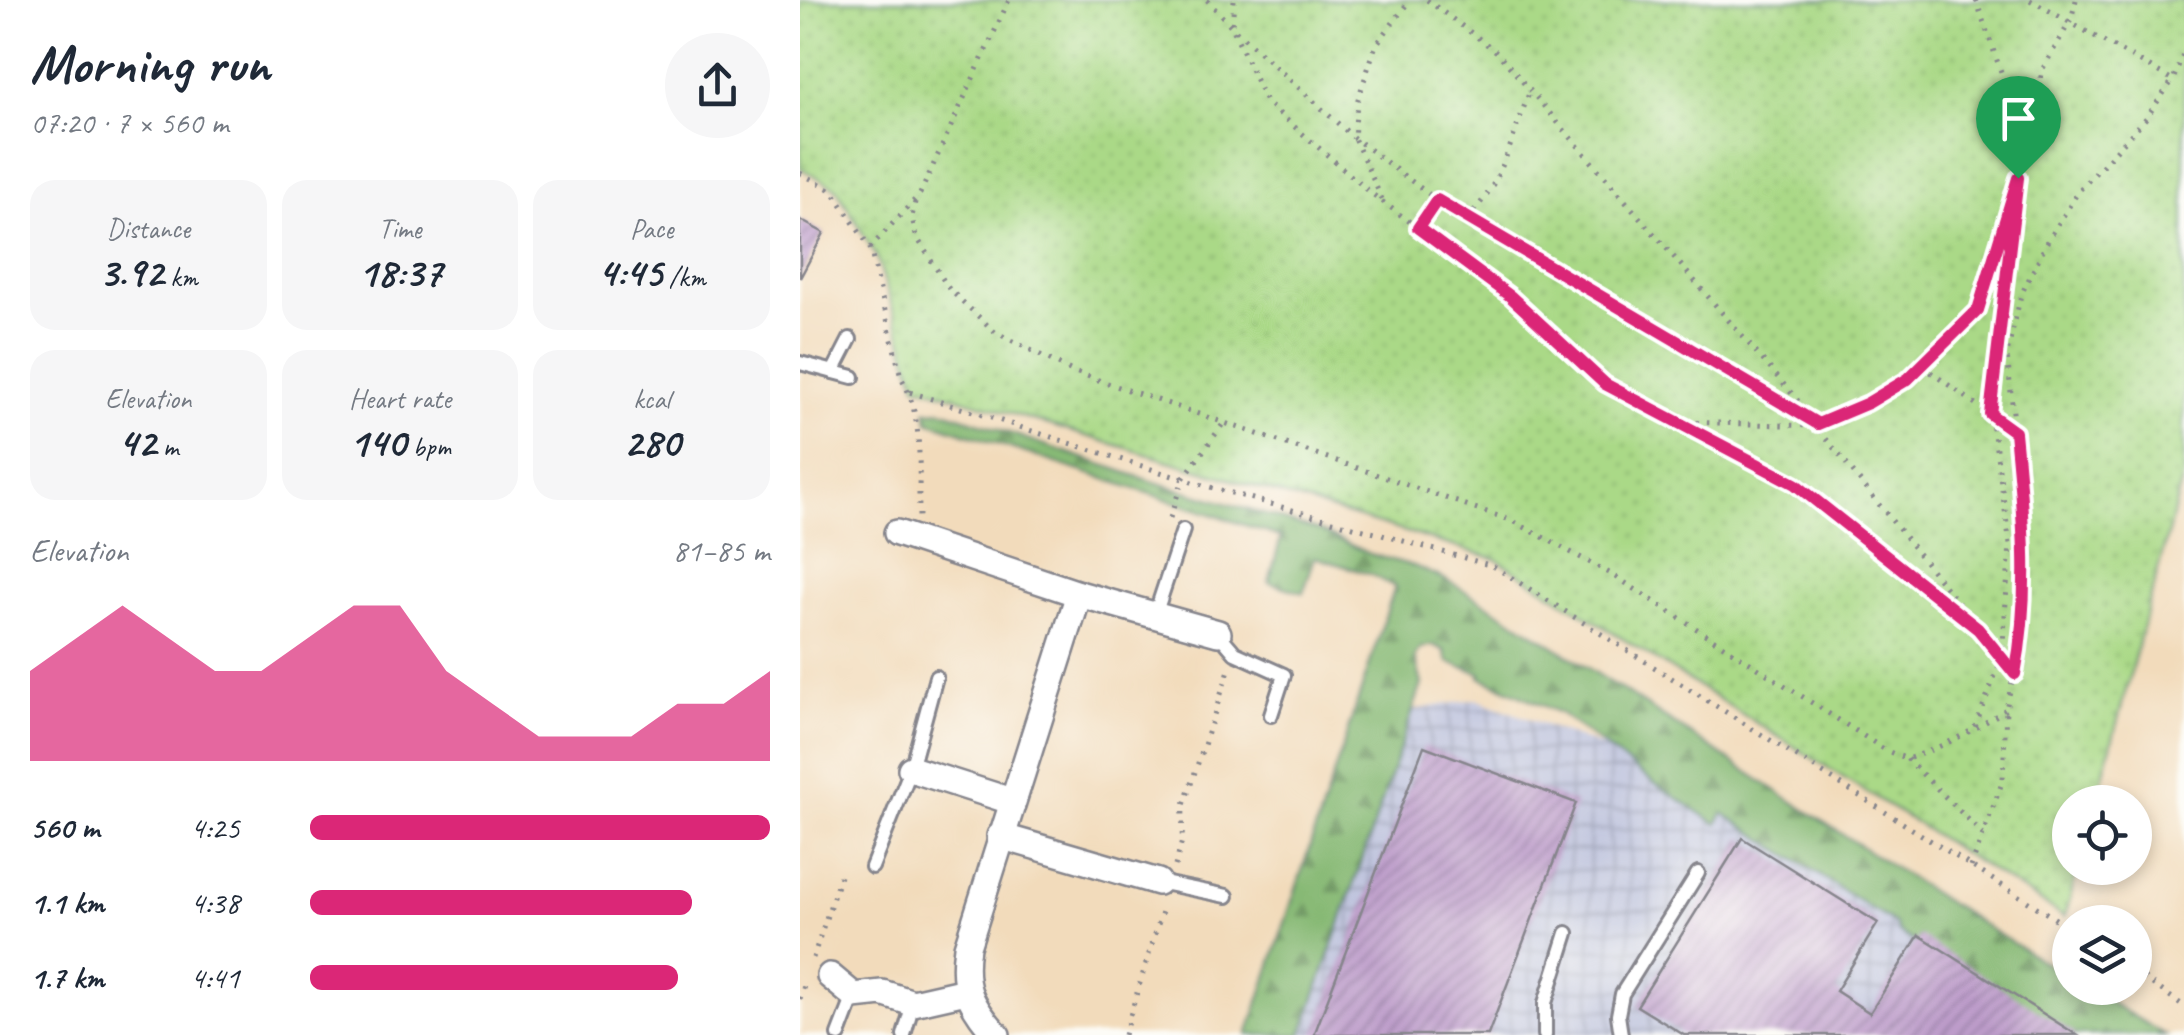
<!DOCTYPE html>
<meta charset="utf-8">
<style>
:root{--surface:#fff;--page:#f6f6f7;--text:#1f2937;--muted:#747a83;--accent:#db2777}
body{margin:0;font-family:Caveat,sans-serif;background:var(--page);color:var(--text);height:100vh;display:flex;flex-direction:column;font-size:38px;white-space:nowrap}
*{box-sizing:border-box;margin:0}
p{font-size:32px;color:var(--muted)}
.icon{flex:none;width:55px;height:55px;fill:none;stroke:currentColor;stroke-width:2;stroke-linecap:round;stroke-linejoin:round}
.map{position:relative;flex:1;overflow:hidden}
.details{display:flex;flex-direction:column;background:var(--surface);width:800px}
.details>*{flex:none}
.tools{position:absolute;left:1252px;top:785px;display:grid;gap:20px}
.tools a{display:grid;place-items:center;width:100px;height:100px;border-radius:50%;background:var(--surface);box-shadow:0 5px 15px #0003;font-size:50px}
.pin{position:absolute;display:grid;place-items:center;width:85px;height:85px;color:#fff;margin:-102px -42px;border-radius:50% 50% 50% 0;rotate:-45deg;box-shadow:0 0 10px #0007}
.pin .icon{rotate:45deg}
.round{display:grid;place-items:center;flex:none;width:105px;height:105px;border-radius:52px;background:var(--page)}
.overview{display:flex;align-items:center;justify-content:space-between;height:170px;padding:0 30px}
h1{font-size:55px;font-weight:700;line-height:75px}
.figures{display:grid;grid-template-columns:repeat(3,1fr);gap:15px;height:170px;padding:10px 30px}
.figures div{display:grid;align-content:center;border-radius:25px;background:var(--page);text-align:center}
.figures b{font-size:42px;font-weight:700}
.figures small{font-size:28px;font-weight:400}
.figures p{font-size:28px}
.chart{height:280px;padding:20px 30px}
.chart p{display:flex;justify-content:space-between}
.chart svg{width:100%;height:180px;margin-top:10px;fill:var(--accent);opacity:.7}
ul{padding:0 30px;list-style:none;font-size:32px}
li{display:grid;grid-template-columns:160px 120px 1fr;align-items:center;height:75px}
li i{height:25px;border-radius:12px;background:var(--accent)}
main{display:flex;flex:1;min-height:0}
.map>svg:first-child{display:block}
.industrial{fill:url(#industrial-grid)}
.forest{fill:url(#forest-firs);stroke:#517469;stroke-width:2.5}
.park{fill:url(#park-dots);stroke:#628472;stroke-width:2.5}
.building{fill:url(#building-hatch)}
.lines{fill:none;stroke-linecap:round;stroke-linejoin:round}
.service-casing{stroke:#86858c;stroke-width:18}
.minor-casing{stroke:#86858c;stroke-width:30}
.path{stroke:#86858c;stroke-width:5;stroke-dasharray:2.5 8;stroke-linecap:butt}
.service{stroke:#fff;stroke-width:12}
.minor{stroke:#fff;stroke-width:25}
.route-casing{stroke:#fff;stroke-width:20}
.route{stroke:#db2777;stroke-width:12}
</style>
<main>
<section class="details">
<div class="overview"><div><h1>Morning run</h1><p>07:20 · 7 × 560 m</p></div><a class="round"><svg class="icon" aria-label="share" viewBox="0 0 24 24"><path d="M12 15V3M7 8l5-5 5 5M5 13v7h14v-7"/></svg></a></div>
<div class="figures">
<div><p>Distance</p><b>3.92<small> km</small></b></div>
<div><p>Time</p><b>18:37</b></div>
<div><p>Pace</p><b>4:45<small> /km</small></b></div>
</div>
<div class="figures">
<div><p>Elevation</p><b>42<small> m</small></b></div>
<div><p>Heart rate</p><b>140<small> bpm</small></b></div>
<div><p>kcal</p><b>280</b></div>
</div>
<div class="chart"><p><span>Elevation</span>81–85 m</p>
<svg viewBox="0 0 160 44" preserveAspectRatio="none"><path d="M0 44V22L10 14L20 6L30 14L40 22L50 22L60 14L70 6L80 6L90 22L100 30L110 38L120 38L130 38L140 30L150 30L160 22V44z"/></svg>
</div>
<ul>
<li><b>560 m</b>4:25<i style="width:100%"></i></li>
<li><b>1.1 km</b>4:38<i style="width:83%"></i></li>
<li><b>1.7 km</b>4:41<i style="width:80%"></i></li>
</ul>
</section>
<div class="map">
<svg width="1384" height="1035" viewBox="0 0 1384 1035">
<defs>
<pattern id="industrial-grid" width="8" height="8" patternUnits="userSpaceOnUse" patternTransform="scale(2.5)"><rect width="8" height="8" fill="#bec3dd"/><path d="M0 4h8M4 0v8" fill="none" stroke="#9a9fb6"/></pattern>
<pattern id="forest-firs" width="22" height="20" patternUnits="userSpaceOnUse" patternTransform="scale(2.5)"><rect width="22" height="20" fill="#87b974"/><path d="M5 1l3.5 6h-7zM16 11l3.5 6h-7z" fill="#6e9762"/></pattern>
<pattern id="park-dots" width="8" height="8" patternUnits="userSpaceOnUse" patternTransform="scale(2.5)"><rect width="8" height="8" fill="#aad987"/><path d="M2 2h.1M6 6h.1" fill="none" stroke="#92bb77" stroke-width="1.8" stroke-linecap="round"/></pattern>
<pattern id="building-hatch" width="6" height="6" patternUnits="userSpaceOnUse" patternTransform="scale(2.5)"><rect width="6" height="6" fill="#bd9cca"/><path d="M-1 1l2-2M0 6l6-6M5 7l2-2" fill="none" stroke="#9980a7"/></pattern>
</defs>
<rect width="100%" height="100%" fill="#fdfcf7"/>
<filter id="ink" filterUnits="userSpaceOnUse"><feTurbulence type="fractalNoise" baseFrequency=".01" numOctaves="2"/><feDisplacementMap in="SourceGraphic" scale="20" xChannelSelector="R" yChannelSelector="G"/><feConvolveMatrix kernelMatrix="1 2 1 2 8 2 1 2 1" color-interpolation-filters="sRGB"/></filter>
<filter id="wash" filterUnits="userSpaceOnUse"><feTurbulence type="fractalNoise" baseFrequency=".0048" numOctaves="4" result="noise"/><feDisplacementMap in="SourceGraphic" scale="40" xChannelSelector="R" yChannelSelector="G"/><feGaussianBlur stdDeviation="2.25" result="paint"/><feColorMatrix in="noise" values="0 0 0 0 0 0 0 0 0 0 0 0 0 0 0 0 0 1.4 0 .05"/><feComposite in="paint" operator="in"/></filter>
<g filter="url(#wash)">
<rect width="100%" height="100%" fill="#f2dbbb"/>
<polygon class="industrial" points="676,699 993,818 1318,1035 479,1035 584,715"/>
<path class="forest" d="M 142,410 L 348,480 L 520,531 L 570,554 L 614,566 L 647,580 C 858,707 1058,851 1270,978 L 1270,988 L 1286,988 L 1365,1035 L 1265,1035 L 1099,932 L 1095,924 L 923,813 L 917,824 L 854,783 L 760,713 L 680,677 L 681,673 L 648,662 L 644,650 L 633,645 L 621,648 L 615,657 L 622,684 L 502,1035 L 448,1035 L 595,587 L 572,575 L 515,557 L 503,593 L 469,582 L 481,537 L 128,421 L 126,411 Z"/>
<polygon class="park" points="0,0 1384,0 1384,473 1296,802 1270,802 1270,868 1278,868 1265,917 696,559 116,385 77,258 36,188 0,168"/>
<g id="blocks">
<g class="building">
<polygon points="0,220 24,233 0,278"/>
<polygon points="624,746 776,803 688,1035 514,1035"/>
<polygon points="942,838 1078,923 1036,991 1070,1013 1119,935 1277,1035 884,1035 837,1006"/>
</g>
</g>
</g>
<g filter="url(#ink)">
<use href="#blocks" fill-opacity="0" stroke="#86858c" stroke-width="2.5"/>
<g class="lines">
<g class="service-casing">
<g id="service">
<polyline points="0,363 53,377"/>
<polyline points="33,372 50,339"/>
<polyline points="355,615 383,530"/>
<polyline points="418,633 435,653 484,675 471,715"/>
<polyline points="72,867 111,769 136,677"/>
<polyline points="358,882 427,896"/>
<polyline points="39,1035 54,996"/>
<polyline points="104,1035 113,1003"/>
<polyline points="745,1035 745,1003 767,933"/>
<polyline points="821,1035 818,1015 822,994 898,873"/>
</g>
</g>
<g class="minor-casing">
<g id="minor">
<polyline points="97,533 279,594 418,633"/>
<polyline points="111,769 211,801"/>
<polyline points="200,836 358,882"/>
<polyline points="30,976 54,996 82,993 113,1003 166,991"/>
<path d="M 197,1035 C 170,1005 161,987 167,947 L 279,594"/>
</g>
</g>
<g class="path">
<polyline points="407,0 432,27 554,138 642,204 1018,424 1016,426 1215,674"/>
<polyline points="434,0 432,27 466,102 571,193 710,296 805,384 883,422 1016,426"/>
<polyline points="627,0 697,52 1018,424 1068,403 1108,379 1178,310 1233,128 1242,70 1271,20 1276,0"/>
<polyline points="1176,0 1215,112 1217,170"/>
<polyline points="1230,0 1373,80"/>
<path d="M 0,173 L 32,190 L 70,248 L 101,377 C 125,419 118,470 119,517"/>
<polyline points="582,199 554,138 557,102 576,45 610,0"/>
<path d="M 115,202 L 112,217 L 116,236 L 149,289 L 195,332 L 272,371 L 713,521 L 813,575 L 1087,751 L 1107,759 C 1143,747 1175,730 1206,709"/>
<path d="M 666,218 C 702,188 713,133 730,91"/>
<polyline points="618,228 636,202"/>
<polyline points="70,248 120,194 209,0"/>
<polyline points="1122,366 1215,432"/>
<polyline points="110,392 392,482 693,566 1270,928"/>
<polyline points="885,423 995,484 1171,623"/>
<polyline points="370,518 383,479 423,424"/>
<polyline points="1175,727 1202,658 1210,544 1191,415 1216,191"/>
<polyline points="1107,759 1183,834"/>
<polyline points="375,866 382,841 383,808 429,670"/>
<polyline points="1171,867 1203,780 1206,709 1224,627 1222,500 1207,354 1221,295 1246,244 1278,192 1346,118 1373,80 1384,51"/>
<polyline points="13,958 40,876"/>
<polyline points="1335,972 1384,1006"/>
<polyline points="0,999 6,979"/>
<polyline points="324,1035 364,905"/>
</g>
<use href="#service" class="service"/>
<use href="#minor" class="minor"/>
</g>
</g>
<g class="lines" filter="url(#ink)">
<g class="route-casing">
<path id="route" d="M 1218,178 L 1190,414 L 1215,432 C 1223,513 1231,593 1215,674 L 1178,629 L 995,484 L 805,384 L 710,296 L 618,228 L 637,200 L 1018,424 L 1068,403 L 1108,379 L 1178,310 Z"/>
</g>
<use href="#route" class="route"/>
</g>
</svg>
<div class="tools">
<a><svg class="icon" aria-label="locate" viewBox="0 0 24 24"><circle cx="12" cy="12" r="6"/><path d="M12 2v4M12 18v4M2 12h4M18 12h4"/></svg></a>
<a><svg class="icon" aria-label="layers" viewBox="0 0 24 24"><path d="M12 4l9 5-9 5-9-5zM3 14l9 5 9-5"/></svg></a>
</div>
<div class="pin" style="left:1218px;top:178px;background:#1e9e55"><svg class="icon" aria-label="arrive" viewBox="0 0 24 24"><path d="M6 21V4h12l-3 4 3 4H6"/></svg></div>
</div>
</main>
